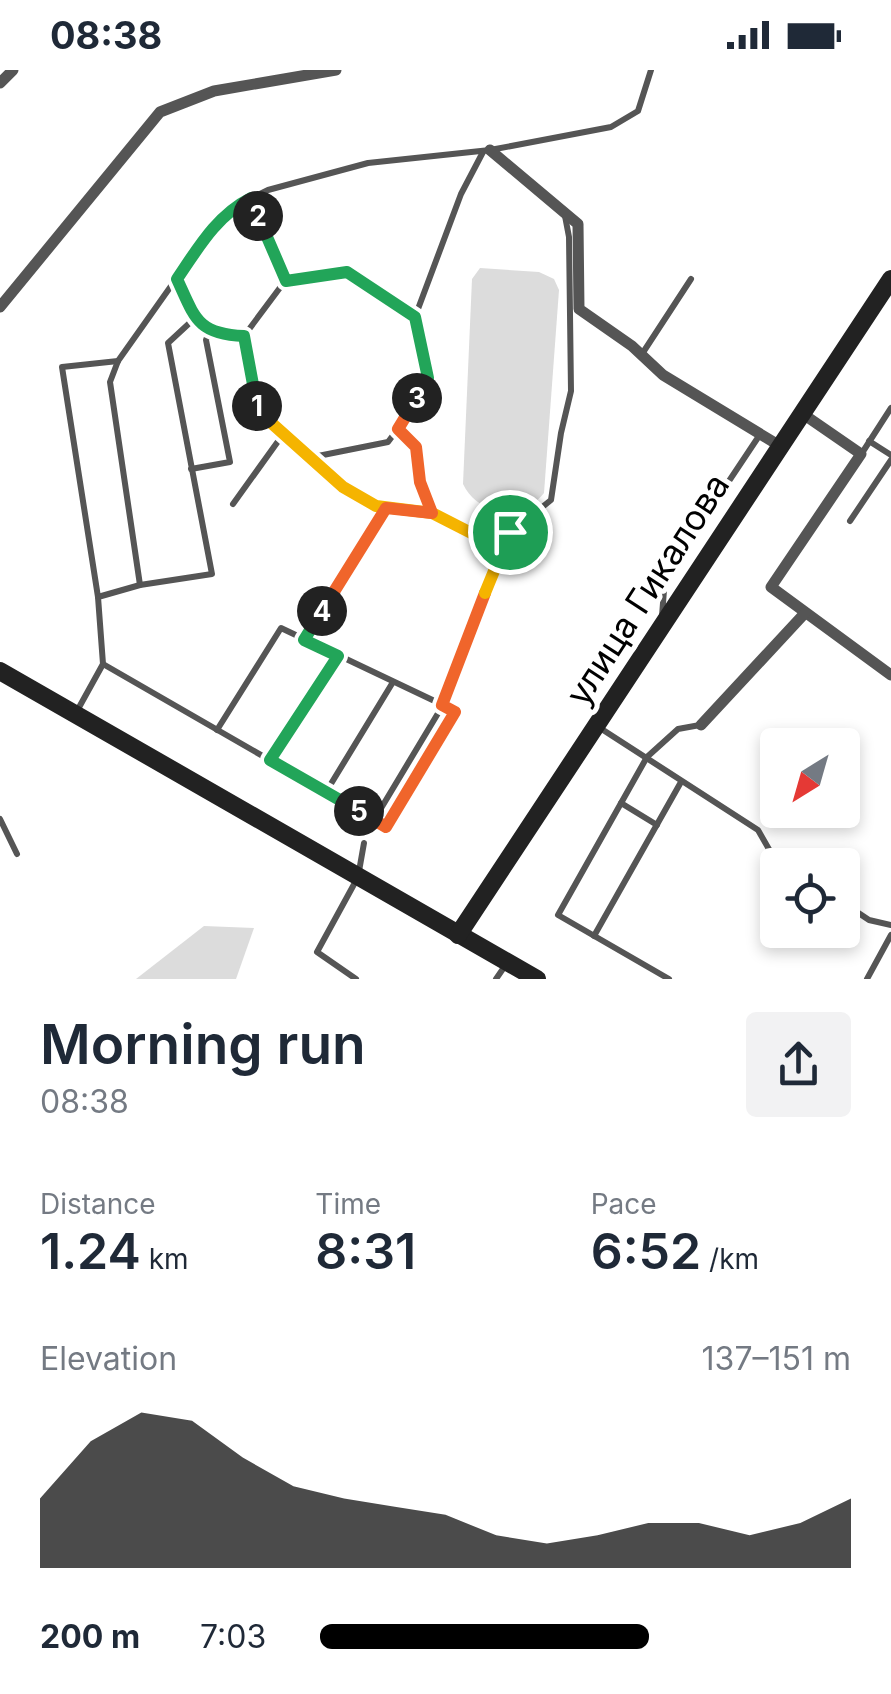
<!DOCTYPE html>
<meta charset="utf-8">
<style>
:root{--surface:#fff;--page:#f2f2f3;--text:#1f2937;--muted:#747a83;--accent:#000}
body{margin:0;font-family:Inter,sans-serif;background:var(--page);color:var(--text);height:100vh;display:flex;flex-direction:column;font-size:38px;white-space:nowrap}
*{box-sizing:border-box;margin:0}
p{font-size:32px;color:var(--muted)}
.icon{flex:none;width:55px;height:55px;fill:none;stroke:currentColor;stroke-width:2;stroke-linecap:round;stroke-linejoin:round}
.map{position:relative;height:909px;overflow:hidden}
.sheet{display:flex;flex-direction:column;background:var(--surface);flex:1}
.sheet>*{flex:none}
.needle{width:65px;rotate:217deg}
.buttons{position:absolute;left:760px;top:658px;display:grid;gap:20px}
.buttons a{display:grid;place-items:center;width:100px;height:100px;border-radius:10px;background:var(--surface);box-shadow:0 5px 15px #0003;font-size:50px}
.pin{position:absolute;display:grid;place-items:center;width:85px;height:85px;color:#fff;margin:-42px;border:5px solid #fff;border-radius:50%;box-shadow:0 2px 10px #0007}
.km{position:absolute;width:50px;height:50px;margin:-25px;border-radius:50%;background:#222;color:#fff;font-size:28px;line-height:50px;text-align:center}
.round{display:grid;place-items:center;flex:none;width:105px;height:105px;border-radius:10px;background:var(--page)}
.head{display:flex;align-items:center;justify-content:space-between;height:170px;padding:0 40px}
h1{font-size:55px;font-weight:600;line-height:75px}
.metrics{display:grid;grid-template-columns:repeat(3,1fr);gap:15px;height:170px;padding:10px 40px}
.metrics div{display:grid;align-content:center}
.metrics b{font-size:50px;font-weight:600}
.metrics small{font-size:28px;font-weight:400}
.metrics p{font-size:28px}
.chart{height:280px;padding:20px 40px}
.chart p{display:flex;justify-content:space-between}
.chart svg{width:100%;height:180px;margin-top:10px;fill:var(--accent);opacity:.7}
ul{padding:0 40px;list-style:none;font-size:32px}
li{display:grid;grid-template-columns:160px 120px 1fr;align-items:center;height:75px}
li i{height:25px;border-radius:12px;background:var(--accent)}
.status{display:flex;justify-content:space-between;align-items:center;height:70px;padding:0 50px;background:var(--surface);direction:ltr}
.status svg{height:28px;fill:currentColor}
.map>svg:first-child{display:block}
.green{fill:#dcdcdc}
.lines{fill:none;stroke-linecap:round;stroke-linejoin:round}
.lane{stroke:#555;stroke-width:6}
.street{stroke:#555;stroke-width:11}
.secondary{stroke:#222;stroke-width:18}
.split-1-casing{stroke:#fff;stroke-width:20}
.split-2-casing{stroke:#fff;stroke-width:20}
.split-3-casing{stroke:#fff;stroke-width:20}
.split-4-casing{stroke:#fff;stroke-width:20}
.split-5-casing{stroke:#fff;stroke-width:20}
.split-6-casing{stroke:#fff;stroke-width:20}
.split-7-casing{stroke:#fff;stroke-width:20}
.split-1{stroke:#f5b400;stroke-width:12}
.split-2{stroke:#22a559;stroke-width:12}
.split-3{stroke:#22a559;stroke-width:12}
.split-4{stroke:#f0652b;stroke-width:12}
.split-5{stroke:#22a559;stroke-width:12}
.split-6{stroke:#f0652b;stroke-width:12}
.split-7{stroke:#f5b400;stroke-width:12}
.labels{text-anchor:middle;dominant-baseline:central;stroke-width:10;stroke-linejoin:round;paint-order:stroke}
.street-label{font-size:35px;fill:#000;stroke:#fff}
</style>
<div class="status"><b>08:38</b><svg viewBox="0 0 49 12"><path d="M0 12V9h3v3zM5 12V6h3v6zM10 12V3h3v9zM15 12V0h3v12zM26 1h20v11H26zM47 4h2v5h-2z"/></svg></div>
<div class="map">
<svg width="891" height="909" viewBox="0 0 891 909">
<rect width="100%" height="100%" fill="#fff"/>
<g class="green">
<path d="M 480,198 L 539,202 L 554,209 L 559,220 L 544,423 C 522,451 478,446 463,414 L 472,209 Z"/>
<polygon points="204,856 254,858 236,909 136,909"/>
</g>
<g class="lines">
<g class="lane">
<polyline points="251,128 285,211"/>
<path d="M 178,210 C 195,248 198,264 244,266"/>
<polyline points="415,247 347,202 285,211 244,266 258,341 313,387 388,372 409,344 428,308 415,247 461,124 483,82"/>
<polyline points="642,284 691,209"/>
<polyline points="398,359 415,377 420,412 432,443 483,469 508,463"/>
<polyline points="869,371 891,385"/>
<polyline points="862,383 891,338"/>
<polyline points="313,387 343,417 375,436 432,443"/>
<polyline points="191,399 230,392 206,270 210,259"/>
<polyline points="233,434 284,363"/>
<polyline points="850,451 891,390"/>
<polyline points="140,515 110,312 118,291 205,168 233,137 268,120 368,93 490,80 611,57 638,41 651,0"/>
<polyline points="98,527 62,297 118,291"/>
<polyline points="662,546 665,507 761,363"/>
<polyline points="304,569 386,438"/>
<polyline points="103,594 386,757 376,756"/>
<polyline points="77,641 103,594 98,527 140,515 212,504 168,273 195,248"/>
<polyline points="600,658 758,760 778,795"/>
<polyline points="217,660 281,558 443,635 374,750"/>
<polyline points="270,690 338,585"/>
<polyline points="326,722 393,612"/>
<polyline points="621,733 657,755"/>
<polyline points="0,749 17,784"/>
<polyline points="386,757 455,642 443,635 510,463 551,430 561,363 571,321 569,167 565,146"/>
<polyline points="842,832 869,850 891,855"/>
<polyline points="594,866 681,712"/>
<polyline points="356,909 317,882 358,807 364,773"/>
<polyline points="496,909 507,893"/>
<polyline points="669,909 558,845 647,687 678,659 700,655"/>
<polyline points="867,909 891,865"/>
</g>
<g class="street">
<polyline points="0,13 13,0"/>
<polyline points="490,80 578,154 579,239 632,276 663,305 780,376"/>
<polyline points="0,237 160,42 214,21 336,0"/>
<polyline points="803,344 861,384 771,517 891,605"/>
<polyline points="701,655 805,543"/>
</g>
<g class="secondary">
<polyline points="0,601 537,909"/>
<polyline points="458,865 891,209"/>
</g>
</g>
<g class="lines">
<g class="split-1-casing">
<polyline id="split-1" points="257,336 258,341 343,417 376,436 432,443 483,469 510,462"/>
</g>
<g class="split-2-casing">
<path id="split-2" d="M 257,336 L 244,266 C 197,264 195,248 177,209 C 198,178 217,145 251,128 L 258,146"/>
</g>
<g class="split-3-casing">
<polyline id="split-3" points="258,146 286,211 347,202 415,247 428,308 417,328"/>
</g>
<g class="split-4-casing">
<polyline id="split-4" points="322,541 386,438 432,443 420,412 416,377 398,359 417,328"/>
</g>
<g class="split-5-casing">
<polyline id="split-5" points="322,541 304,570 338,586 270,690 359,741"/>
</g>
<g class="split-6-casing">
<polyline id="split-6" points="359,741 386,757 455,642 442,635 485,523"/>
</g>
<g class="split-7-casing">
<polyline id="split-7" points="485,523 510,462"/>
</g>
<use href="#split-1" class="split-1"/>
<use href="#split-2" class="split-2"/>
<use href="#split-3" class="split-3"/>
<use href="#split-4" class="split-4"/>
<use href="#split-5" class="split-5"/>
<use href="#split-6" class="split-6"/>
<use href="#split-7" class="split-7"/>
</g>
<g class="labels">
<g class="street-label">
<text transform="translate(647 519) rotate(-57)">улица Гикалова</text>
</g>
</g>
</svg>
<div class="buttons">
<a><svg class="needle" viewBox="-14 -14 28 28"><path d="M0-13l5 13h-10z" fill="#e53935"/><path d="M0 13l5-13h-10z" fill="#747a83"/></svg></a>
<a><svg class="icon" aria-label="locate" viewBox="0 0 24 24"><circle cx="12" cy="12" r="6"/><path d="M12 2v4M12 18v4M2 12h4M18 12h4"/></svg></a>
</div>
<div class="pin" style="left:510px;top:462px;background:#1e9e55"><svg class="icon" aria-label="arrive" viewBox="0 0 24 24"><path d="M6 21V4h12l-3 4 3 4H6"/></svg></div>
<b class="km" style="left:257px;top:336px">1</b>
<b class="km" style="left:258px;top:146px">2</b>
<b class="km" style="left:417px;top:328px">3</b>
<b class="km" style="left:322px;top:541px">4</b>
<b class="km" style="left:359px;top:741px">5</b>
</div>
<section class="sheet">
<div class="head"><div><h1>Morning run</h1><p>08:38</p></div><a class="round"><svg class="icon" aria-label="share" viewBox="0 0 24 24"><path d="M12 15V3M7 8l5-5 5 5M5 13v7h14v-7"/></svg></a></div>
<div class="metrics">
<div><p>Distance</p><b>1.24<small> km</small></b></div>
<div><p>Time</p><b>8:31</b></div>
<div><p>Pace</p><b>6:52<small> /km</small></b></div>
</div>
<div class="chart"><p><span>Elevation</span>137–151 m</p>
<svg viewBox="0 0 160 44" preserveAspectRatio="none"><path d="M0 44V27L10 13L20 6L30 8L40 17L50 24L60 27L70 29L80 31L90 36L100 38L110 36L120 33L130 33L140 36L150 33L160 27V44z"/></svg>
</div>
<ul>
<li><b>200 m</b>7:03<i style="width:62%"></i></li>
</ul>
</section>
